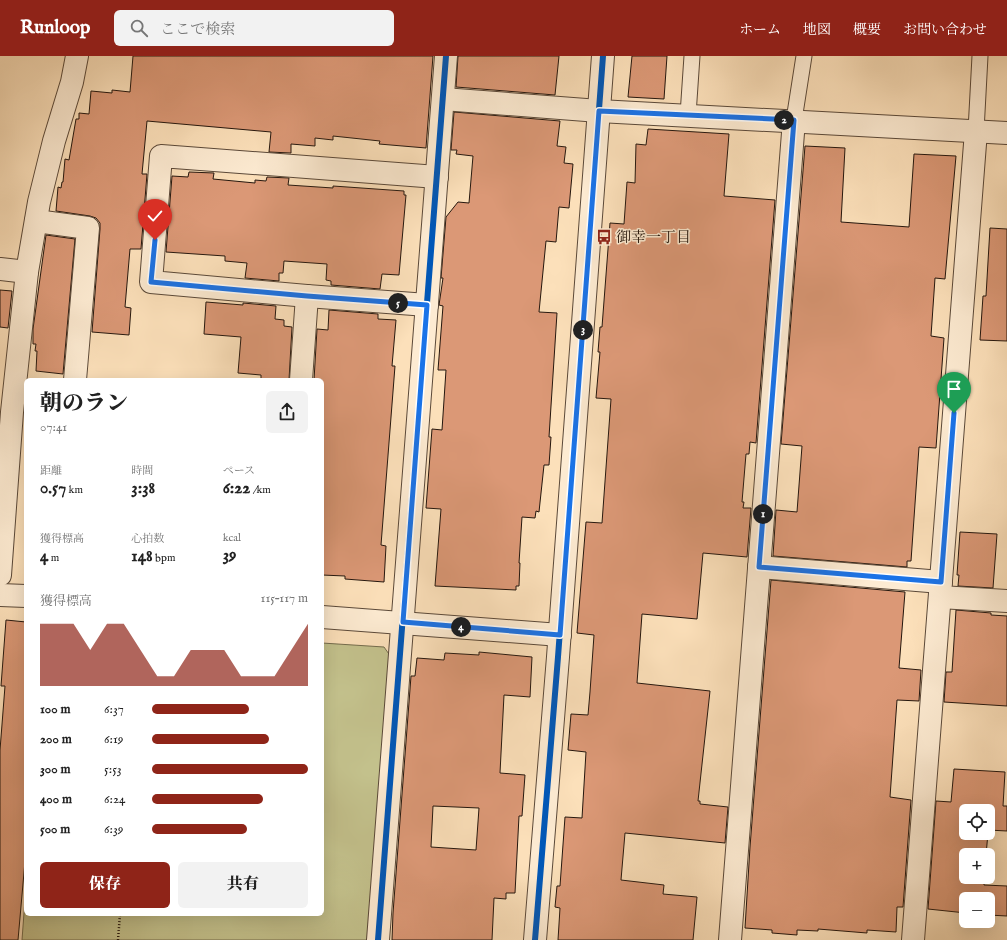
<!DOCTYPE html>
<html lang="ja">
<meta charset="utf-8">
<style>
:root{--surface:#fff;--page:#f2f2f2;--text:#222;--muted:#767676;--accent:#8f2418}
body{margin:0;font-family:"IM FELL English","Noto Serif JP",serif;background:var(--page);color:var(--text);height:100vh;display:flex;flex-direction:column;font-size:15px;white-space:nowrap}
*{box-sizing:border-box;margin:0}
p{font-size:13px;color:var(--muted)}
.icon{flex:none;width:22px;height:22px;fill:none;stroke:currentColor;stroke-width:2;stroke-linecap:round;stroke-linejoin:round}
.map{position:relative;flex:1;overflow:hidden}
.panel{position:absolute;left:24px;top:322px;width:300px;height:538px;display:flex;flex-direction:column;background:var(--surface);border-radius:6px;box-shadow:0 4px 16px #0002}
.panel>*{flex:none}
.tools{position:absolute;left:959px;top:748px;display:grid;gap:8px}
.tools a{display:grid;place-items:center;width:36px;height:36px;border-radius:6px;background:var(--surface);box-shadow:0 4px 16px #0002;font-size:20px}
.pin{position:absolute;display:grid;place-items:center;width:34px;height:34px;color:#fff;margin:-41px -17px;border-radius:50% 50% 50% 0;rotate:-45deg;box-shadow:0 0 4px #0007}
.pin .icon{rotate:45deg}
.km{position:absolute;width:20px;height:20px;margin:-10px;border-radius:50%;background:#222;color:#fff;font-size:11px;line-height:20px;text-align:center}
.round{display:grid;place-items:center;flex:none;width:42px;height:42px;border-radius:6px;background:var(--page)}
.headline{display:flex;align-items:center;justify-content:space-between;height:68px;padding:0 16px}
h1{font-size:22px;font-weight:800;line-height:30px}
.figures{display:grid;grid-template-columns:repeat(3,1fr);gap:6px;height:68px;padding:4px 16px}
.figures div{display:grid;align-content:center}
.figures b{font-size:17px;font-weight:800}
.figures small{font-size:11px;font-weight:400}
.figures p{font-size:11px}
.chart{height:112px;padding:8px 16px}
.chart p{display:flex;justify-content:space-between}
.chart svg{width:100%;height:72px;margin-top:4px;fill:var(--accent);opacity:.7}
.button{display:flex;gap:8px;margin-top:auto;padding:8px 16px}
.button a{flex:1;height:46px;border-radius:6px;background:var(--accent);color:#fff;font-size:16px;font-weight:800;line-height:46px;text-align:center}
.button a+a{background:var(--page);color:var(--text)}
ul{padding:0 16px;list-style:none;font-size:13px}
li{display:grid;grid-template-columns:64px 48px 1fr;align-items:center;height:30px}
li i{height:10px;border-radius:5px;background:var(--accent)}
header{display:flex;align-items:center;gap:24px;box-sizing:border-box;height:56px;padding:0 20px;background:var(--accent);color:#fff}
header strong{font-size:19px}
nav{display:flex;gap:22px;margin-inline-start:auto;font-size:14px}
.search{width:280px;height:36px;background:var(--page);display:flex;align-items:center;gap:10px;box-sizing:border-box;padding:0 14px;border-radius:6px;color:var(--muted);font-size:15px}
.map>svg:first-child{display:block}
.green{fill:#c3c18c;stroke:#746c4d}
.building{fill:#db9876;stroke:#25170e;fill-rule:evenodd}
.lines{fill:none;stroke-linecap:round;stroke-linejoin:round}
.service-casing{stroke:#5b4939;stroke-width:17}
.minor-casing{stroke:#5b4939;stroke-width:24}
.tertiary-casing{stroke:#5b4939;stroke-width:24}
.path{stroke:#25170e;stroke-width:2.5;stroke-dasharray:1 2;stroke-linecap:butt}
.service{stroke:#fdebd2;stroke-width:15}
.minor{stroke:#fdebd2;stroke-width:22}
.tertiary{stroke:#fdebd2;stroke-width:22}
.cycleway-casing{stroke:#fdebd2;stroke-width:8}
.cycleway{stroke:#0057b8;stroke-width:6}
.route-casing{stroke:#fff;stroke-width:8}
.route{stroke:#1a73e8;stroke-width:5}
.labels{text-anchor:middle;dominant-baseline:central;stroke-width:3;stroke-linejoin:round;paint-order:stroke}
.poi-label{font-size:15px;fill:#25170e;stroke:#fdebd2;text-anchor:start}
</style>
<header>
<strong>Runloop</strong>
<div class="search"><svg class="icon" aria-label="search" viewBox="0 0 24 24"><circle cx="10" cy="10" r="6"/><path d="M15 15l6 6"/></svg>ここで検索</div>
<nav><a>ホーム</a><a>地図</a><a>概要</a><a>お問い合わせ</a></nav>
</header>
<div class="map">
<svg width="1007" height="884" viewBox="0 0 1007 884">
<rect width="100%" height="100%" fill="#fce0ba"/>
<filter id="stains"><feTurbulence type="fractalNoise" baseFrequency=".005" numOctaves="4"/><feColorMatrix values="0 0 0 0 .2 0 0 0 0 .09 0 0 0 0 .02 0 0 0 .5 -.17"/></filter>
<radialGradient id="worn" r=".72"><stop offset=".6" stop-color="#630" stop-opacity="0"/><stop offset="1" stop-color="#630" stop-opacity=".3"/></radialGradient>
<polygon class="green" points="322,587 384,591 391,601 370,884 22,884 26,830 26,858 322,858"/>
<g class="building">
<polygon points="133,0 433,0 426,92 379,88 380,85 333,80 333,84 315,82 315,90 291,88 291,97 269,96 271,76 147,65 142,118 147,118 141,193 130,193 125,251 131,252 129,279 92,276 100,173 100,167 96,162 90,160 56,155 58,131 61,132 62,126 63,126 65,103 69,104 76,63 79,63 79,57 89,58 91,35 112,37 112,34 130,36"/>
<polygon points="458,0 559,0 555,39 456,31"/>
<polygon points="632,0 667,0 664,43 628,41"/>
<polygon points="454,56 560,65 557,90 566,91 564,107 573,108 569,152 559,151 556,186 546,185 539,256 557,257 549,381 551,381 549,409 544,409 539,456 536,455 535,462 522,461 519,507 520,507 519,530 516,530 516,534 435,530 441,453 426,452 432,373 442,374 446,314 438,314 443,250 439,249 443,222 441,222 446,161 458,146 469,147 473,100 456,98 457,94 451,94"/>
<polygon points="648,73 729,78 724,140 775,144 756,387 750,386 749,398 746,398 742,446 744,446 743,452 751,452 747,501 703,497 697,563 642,558 637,627 710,635 698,745 700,745 700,748 728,751 725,787 625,777 621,824 664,829 663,838 697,841 693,884 558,884 560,852 555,851 557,830 560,830 565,761 582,762 586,696 568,694 571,658 588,659 590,636 594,579 577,577 586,466 602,467 611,343 596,342 600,296 598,296 600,271 602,271 610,167 624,168 627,126 635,127 636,88 646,89"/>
<polygon points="805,90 845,92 841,166 909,171 914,98 956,100 945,223 935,222 931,280 944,282 936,392 919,391 911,505 907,505 907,511 773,500 776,454 797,456 802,390 781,388"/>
<polygon points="189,116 214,117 213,123 255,127 255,124 266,125 267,121 289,122 288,129 333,132 333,130 404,135 404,139 406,139 399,219 382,218 380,233 331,229 331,225 326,224 327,208 284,205 283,217 279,217 279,225 245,222 247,207 225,205 225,200 166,196 172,120 188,121"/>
<polygon points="990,172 1007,173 1007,285 980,284 983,240 986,240"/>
<polygon points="46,179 75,183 63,318 36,315 37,295 35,295 36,288 33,288 33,273"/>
<polygon points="0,234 12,235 8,272 0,271"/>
<polygon points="206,246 243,249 243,247 276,250 275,263 284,264 284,270 292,271 289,324 261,324 261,319 238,317 241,281 204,278"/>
<polygon points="329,254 378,258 378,263 396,264 392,310 395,310 381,489 386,490 384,526 345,523 345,520 322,519 322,324 314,324 317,273 328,274"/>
<polygon points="960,476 997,478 993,532 958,530 959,519 957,519"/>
<polygon points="771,524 905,536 899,612 921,614 919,645 897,644 890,741 911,744 903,851 897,851 896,876 867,874 867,877 818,873 818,875 797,874 797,879 772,877 772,874 745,872 750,791"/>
<polygon points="956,554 991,557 991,559 1007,560 1007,650 944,646 946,616 952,616"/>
<polygon points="6,564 26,566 26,794 18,884 0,884 0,694 5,630 1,630"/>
<path d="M 479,596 L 532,601 L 530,641 L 504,639 L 500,717 L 525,719 L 522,760 L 519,760 L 515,837 L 506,837 L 506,843 L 494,842 L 492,884 L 392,884 L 393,857 L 411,620 L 415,620 L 417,602 L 444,604 L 445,597 L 479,599 ZM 433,750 L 479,752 L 476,794 L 431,791 Z"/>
<polygon points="954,713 1005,716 1003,750 1007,750 1007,775 988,774 988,755 966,755 966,777 988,777 986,799 966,799 966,821 984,821 984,829 1007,830 1007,860 988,859 988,843 966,843 966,857 928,853 936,745 951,746"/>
</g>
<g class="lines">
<g class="service-casing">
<g id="service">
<polyline points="688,59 692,0"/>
<polyline points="794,64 804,0"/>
<polyline points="976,75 980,0"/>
</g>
</g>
<g class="minor-casing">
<g id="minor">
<polyline points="443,43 599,55 1007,77"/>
<polyline points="36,165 88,172 75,324"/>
<polyline points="0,213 27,216"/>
<polyline points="427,249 307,240 151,226 161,100 437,121"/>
<polyline points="301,324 307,240"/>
<polyline points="759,511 941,526"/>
<polyline points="0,519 12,356 27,216 39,146 54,85 72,26 77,0"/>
<polyline points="940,541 1007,545"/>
<polyline points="378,884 446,0"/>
<polyline points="730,884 794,64"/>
<polyline points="913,884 976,75"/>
</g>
</g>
<g class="tertiary-casing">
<g id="tertiary">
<polyline points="0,539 26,540"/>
<polyline points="322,561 560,579"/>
<polyline points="535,884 558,601 603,0"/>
</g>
</g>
<polyline class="path" points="118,884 120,858"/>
<use href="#service" class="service"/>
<use href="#minor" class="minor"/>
<use href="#tertiary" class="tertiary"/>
<g class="cycleway-casing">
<g id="cycleway">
<polyline points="378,884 446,0"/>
<polyline points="535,884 558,601 603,0"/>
</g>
</g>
<use href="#cycleway" class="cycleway"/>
</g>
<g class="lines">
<g class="route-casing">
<polyline id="route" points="155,184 151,226 307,240 427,249 403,566 560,579 599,55 794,64 759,511 941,526 954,357"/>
</g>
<use href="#route" class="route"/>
</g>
<defs>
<g id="bus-bare" transform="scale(1.2)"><path d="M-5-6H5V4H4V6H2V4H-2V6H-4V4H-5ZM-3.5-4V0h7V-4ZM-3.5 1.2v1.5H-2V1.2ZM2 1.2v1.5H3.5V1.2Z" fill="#8f2418" stroke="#fdebd2" stroke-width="2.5" paint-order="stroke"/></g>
</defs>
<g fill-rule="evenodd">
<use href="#bus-bare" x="604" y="181"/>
</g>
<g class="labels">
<g class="poi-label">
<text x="616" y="181">御幸一丁目</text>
</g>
</g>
<rect width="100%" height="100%" filter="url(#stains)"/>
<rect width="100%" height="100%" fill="url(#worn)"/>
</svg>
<div class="tools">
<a><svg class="icon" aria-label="locate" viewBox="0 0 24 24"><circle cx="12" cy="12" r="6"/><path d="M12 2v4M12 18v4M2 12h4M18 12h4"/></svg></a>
<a>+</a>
<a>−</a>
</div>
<div class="pin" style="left:954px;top:357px;background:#1e9e55"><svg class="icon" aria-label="arrive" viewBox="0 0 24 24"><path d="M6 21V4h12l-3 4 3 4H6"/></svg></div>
<div class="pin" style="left:155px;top:184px;background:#d93025"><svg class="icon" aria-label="check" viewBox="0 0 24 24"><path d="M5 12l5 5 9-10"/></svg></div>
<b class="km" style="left:763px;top:458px">1</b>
<b class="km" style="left:784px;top:64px">2</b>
<b class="km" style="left:583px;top:274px">3</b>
<b class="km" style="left:461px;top:571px">4</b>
<b class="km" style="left:398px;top:247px">5</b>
<section class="panel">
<div class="headline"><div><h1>朝のラン</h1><p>07:41</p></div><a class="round"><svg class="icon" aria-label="share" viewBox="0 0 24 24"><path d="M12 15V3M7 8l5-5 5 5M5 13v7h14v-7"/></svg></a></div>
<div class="figures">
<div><p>距離</p><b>0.57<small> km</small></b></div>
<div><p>時間</p><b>3:38</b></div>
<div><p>ペース</p><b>6:22<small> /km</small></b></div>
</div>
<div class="figures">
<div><p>獲得標高</p><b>4<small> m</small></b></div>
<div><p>心拍数</p><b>148<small> bpm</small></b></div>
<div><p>kcal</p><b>39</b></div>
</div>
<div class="chart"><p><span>獲得標高</span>115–117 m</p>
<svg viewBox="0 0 160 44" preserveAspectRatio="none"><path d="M0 44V6L10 6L20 6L30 22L40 6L50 6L60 22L70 38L80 38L90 22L100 22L110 22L120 38L130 38L140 38L150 22L160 6V44z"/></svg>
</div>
<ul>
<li><b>100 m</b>6:37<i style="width:62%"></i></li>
<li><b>200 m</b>6:19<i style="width:75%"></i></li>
<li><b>300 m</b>5:53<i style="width:100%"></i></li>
<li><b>400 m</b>6:24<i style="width:71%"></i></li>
<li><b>500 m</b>6:39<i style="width:61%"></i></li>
</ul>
<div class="button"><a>保存</a><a>共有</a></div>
</section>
</div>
